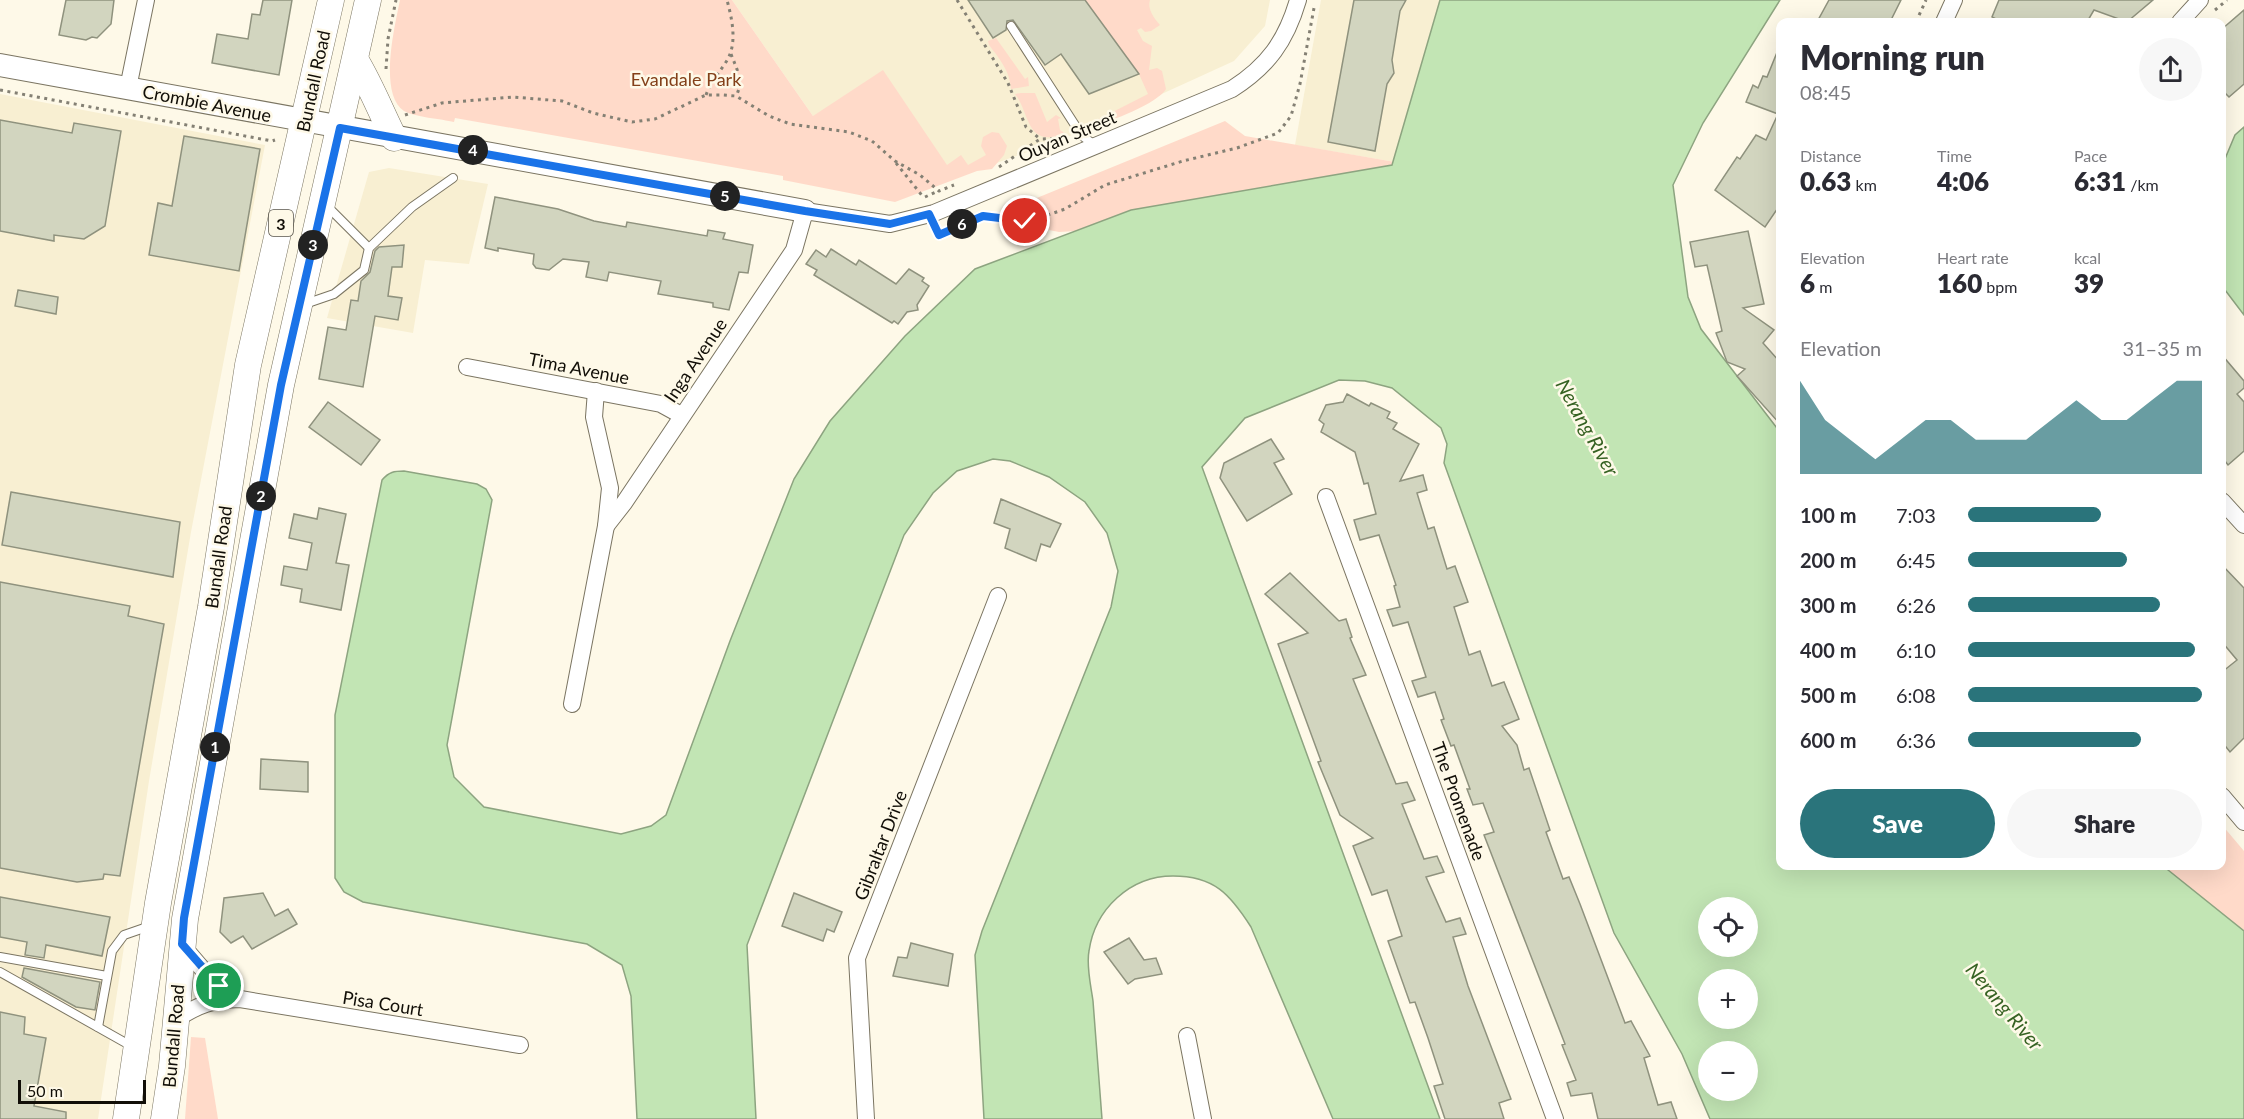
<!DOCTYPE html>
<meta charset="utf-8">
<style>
:root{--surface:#fff;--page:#f7f7f7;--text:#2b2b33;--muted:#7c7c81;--accent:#2a747b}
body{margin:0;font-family:Lato,sans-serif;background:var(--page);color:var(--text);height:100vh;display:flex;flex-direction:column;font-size:22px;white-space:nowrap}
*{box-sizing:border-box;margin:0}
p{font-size:20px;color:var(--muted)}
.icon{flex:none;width:33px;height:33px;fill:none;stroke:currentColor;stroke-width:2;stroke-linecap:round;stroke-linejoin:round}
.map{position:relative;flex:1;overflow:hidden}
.details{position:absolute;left:1776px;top:18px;width:450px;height:852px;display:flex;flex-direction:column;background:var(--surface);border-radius:12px;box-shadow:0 6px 24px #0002}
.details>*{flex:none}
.buttons{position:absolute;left:1698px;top:897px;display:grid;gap:12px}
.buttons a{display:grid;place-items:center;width:60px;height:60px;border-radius:50%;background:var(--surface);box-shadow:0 6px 24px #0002;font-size:30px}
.scale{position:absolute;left:18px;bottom:15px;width:128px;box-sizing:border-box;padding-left:6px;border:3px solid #110e07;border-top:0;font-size:16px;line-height:21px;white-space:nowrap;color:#110e07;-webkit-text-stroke:4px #fef9e8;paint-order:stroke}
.pin{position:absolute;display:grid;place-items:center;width:51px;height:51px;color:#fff;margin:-26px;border:3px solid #fff;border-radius:50%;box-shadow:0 2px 6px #0007}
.km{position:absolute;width:30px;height:30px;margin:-15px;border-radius:50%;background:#222;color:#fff;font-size:16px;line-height:30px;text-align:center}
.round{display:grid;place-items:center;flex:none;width:63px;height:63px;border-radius:32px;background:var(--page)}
.head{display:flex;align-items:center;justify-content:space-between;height:102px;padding:0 24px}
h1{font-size:33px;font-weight:800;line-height:45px}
.stats{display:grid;grid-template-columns:repeat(3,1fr);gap:9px;height:102px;padding:6px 24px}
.stats div{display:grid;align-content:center}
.stats b{font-size:26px;font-weight:800}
.stats small{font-size:16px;font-weight:400}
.stats p{font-size:16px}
.chart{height:168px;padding:12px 24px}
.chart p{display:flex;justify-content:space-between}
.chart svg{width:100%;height:108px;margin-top:6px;fill:var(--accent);opacity:.7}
.action{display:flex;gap:12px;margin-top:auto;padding:12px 24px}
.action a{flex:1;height:69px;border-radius:36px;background:var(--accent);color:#fff;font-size:24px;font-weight:800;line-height:69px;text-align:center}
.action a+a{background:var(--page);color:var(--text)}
ul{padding:0 24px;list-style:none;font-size:20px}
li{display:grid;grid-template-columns:96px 72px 1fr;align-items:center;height:45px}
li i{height:15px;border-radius:8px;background:var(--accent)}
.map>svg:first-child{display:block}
.built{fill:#f8efd2}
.green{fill:#ffdac9}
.water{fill:#c2e5b4;stroke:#8da480;stroke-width:1.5;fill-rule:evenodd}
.building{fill:#d2d5bf;stroke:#8f927e;stroke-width:1.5}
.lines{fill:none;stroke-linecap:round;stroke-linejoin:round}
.lane-casing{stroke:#7b7562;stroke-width:10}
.street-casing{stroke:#7b7562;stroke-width:18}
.secondary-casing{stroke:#7b7562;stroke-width:24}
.primary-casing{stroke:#7b7562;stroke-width:27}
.path{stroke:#848074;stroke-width:3;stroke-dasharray:3 4.5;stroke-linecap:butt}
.lane{stroke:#fff;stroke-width:8}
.street{stroke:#fff;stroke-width:16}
.secondary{stroke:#fff;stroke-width:22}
.primary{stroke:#fff;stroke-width:26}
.route-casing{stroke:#fff;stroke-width:12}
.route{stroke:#1a73e8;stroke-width:8}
.labels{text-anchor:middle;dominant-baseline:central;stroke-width:5;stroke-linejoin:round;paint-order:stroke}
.shield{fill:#fef9e8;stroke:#58544a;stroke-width:1.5}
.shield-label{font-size:16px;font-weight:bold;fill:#110e07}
.park-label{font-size:18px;fill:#834019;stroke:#fef9e8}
.street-label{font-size:18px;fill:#110e07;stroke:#fef9e8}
.water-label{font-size:20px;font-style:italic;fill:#366222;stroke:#fef9e8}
</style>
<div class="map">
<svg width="2244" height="1119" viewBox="0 0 2244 1119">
<rect width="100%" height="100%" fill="#fef9e8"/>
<g class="built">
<polygon points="732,0 1270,0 1265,26 1234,61 1063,139 955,178 813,116"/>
<polygon points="1321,0 1440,0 1395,162 1295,145"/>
<polygon points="0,94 265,145 191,532 149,781 98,1119 0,1119"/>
<polygon points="389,168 488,184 469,264 425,260 413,333 327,318 369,172"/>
</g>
<g class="green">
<path d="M 400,0 L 732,0 L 813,116 L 883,70 L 947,165 L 961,155 L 968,165 L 986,155 L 981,146 L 983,137 L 992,132 L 999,133 L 1007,146 L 1004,155 L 992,169 L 977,171 L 895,202 L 783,180 L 783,176 L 455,118 L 454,122 C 442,119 414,117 404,111 C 378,94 395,25 400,0 Z"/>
<path d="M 1085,0 L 1150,0 C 1147,9 1154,18 1160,25 L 1151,31 L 1145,32 L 1141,28 L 1137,30 L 1143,41 L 1152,46 L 1149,70 L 1157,68 L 1162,71 L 1166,89 C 1158,103 1109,123 1093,125 L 1093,122 L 1148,94 L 1139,74 Z"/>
<path d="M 996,38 L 1025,79 L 1028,77 L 1029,86 L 1011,89 C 1010,71 999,58 989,45 L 988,41 Z"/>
<path d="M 1021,93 L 1035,93 L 1047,122 L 1056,115 L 1061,118 L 1058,119 L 1060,130 L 1066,134 C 1025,148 1031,115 1015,94 Z"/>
<polygon points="1225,121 1245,136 1395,162 1392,165 1131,210 1076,231 1059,232 988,218"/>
<polygon points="2222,825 2244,851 2244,931 2163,866 2222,866"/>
<polygon points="191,1037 205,1038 218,1119 185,1119"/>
</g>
<g class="water">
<path d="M 1440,0 L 1780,0 L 1703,123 L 1673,185 L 1688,297 L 1701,329 L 1780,432 L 1780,866 L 2163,866 L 2244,931 L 2244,1119 L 1710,1119 L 1682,1054 L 1614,933 L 1444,463 L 1447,444 L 1441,428 L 1392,388 L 1365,381 L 1339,380 L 1245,418 L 1202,467 L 1440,1119 L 1333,1119 L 1251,927 C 1230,894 1214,876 1173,876 C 1130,876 1095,909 1089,951 C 1086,966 1091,986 1093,1001 C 1096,1040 1099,1080 1102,1119 L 984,1119 L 975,955 L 982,931 L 1111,607 L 1118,571 L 1107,533 L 1085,502 L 1049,477 L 1010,461 L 993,459 L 957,471 L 933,493 L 904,535 L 747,945 L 756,1119 L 637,1119 L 631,996 L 622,965 L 587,944 L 363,902 L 344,892 L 335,878 L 335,715 L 382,480 C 389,472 394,471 404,471 L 477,484 L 486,489 L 492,500 L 447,745 L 454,777 L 484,807 L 621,834 L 651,826 L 666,815 L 730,641 L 794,479 L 830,421 L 905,336 L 975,269 L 1131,210 L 1392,165 ZM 1708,908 L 1748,908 L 1748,946 L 1708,946 ZM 1708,980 L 1748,980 L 1748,1018 L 1708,1018 ZM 1708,1052 L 1748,1052 L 1748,1090 L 1708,1090 Z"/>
<polygon points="2244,127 2244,315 2222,286 2222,166 2235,135"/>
</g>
<g class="building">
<polygon points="66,0 114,0 111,24 97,38 92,37 86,40 59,35"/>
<polygon points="263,0 292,0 279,75 212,63 217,34 248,39 252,14 260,15"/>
<polygon points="968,0 1085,0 1139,74 1089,94 1061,54 1045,65 1013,20 1007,21 1006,30 993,38"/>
<polygon points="1354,0 1406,0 1400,11 1392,60 1394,73 1387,84 1375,151 1328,142"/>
<polygon points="1829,0 1901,0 1890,22 1817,22"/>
<polygon points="1999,0 2153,0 2127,22 2094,10 2087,22 2002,22 1992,17"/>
<polygon points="2244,10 2244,84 2229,97 2222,90 2222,29"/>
<polygon points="1780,45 1780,205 1765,227 1715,190 1737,157 1740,159 1756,135 1766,140 1778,114 1746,102 1753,85 1758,88 1763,76 1767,77"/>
<polygon points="0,120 72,133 74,123 121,131 105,226 84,239 54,235 54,241 0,231"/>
<polygon points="184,136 260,149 239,271 149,255 158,203 172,206"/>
<polygon points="495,197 558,209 594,221 626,227 627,222 707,236 708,230 725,233 723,239 753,245 748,273 739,272 729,310 713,307 713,303 658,294 661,281 609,272 607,281 586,277 589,262 563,259 549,270 536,268 533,264 534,254 498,248 498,251 485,248"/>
<polygon points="1748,231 1764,304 1743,308 1774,330 1763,343 1780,362 1780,424 1737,376 1745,369 1727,362 1716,333 1722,331 1707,265 1695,267 1690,242"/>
<polygon points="404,245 402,267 392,267 388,296 402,298 398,320 375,316 363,387 319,379 328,327 346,330 351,300 358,301 361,281 370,272 375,251 379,247"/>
<polygon points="831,249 856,265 859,260 896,284 909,269 924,278 922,281 929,286 917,305 918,310 907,312 898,324 894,321 892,323 814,275 817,270 806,264 816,250 826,257"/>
<polygon points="18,290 58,297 56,314 15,306"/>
<polygon points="2222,355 2244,381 2244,388 2237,394 2244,402 2244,451 2228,465 2222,457"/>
<polygon points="1347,394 1369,406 1371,403 1390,412 1387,418 1397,423 1393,429 1419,444 1400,481 1423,475 1427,490 1417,493 1428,529 1434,527 1447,569 1455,566 1468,602 1454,607 1469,655 1480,651 1492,686 1504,682 1519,719 1502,726 1517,745 1524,770 1529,768 1550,830 1546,832 1563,879 1569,877 1580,904 1625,1023 1631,1021 1650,1056 1644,1058 1658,1105 1671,1102 1677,1119 1598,1119 1592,1093 1571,1096 1567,1083 1576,1080 1562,1045 1565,1044 1484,835 1494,832 1483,803 1473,805 1467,789 1470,789 1454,745 1451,746 1441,720 1444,719 1435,692 1418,697 1412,681 1426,677 1408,622 1393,626 1387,610 1400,607 1394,586 1396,585 1379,535 1360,540 1354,520 1376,514 1368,483 1364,484 1355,452 1321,432 1324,424 1319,420 1326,405 1343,402"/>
<polygon points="328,402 380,440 361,465 309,427"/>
<polygon points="1271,439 1284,459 1274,463 1292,494 1247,521 1220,478 1224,463"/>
<polygon points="11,492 180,522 173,577 2,545"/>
<polygon points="1001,499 1061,524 1050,547 1041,544 1036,561 1005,548 1010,529 994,523"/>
<polygon points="319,508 346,514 336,563 349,565 341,610 300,602 302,589 281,585 284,566 307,570 312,543 289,538 294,514 317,519"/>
<polygon points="2222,565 2244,588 2244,738 2230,752 2222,742 2222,672 2237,660 2222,642"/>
<polygon points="1290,573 1339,621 1346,619 1352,637 1350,638 1366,675 1353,679 1396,784 1407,782 1415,800 1402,804 1424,859 1437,856 1444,872 1426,877 1446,922 1460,918 1466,934 1453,937 1468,986 1511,1099 1499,1103 1504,1119 1445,1119 1434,1086 1443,1084 1428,1038 1415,1002 1410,1003 1388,941 1402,936 1387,890 1372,895 1353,846 1373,838 1340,815 1318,762 1321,761 1278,644 1308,633 1265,594"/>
<polygon points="0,582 130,606 128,616 164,624 120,876 104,874 103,879 77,882 0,868"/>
<polygon points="261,759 308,762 308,792 260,789"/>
<polygon points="263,893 275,916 288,909 297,924 252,949 243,936 231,943 220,932 224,898"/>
<polygon points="794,893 842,912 834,932 827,929 823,941 782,926"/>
<polygon points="0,897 110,917 102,956 46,945 44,958 25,955 27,942 0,937"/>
<polygon points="1129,938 1144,960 1156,958 1162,974 1135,979 1128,984 1104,952"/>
<polygon points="911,943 953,954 948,986 893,976 898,957 907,958"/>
<polygon points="24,968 100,982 95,1010 76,1007 22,977"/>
<polygon points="0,1012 25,1017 24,1034 46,1038 34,1106 66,1112 66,1119 0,1119"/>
</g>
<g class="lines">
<g class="lane-casing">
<g id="lane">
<polyline points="1011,26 1082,136 1095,145"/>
<polyline points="325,204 369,248"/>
<polyline points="302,305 334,294 364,270 369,248 412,207 453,178"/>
<polyline points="0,957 107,976"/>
<polyline points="0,972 133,1047"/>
<polyline points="98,1027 112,951 124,935 150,926"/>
</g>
</g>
<g class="street-casing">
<g id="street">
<polyline points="1944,22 1954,0"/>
<polyline points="2180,22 2200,0"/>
<polyline points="128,88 146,0"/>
<polyline points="467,367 661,404 681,415"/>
<polyline points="1326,497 1555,1119"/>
<polyline points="2222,501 2244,525"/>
<path d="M 606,526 L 624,503 L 794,250 L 805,211 L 890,224 L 934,213 L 1232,89 C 1268,66 1286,41 1298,0"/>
<polyline points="572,704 606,526 610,488 594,417 596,391"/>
<polyline points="2222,796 2244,822"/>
<polyline points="181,944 211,979 240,999"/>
<path d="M 175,1020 C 199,1004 212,1000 240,999 L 520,1045"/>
<polyline points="1187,1036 1203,1119"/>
<polyline points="866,1119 857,958 998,596"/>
</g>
</g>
<g class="secondary-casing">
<polyline id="secondary" points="0,65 805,211"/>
</g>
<g class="primary-casing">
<g id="primary">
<path d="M 356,61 C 371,86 381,112 394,138"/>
<polyline points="126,1119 158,903 211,607 248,365 331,0"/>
<polyline points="164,1119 172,1066 185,919 281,385 368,0"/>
</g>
</g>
<g class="path">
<polyline points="957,0 1008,83 1026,127 1040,139"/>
<polyline points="2215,10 2227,0"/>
<polyline points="1916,22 1926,0"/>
<path d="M 731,54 C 737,70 744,81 736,96"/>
<polyline points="386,69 388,39 396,0"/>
<polyline points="0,90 272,141 275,140"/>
<path d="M 706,95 C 711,81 719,73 726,62 C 738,44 732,19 727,0"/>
<polyline points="405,115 442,103 513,97 562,101 593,113 632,122 655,119 706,95 723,95 736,96 769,116 790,124 849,132 872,141 895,161 920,175 939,191 954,185"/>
<polyline points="896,163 924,198"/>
<polyline points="999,167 1040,139 1068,138"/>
<polyline points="925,197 938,191"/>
<polyline points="936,229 939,235 983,216 1025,221 1045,216 1065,209 1105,185 1183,161 1237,148 1278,133 1291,116 1300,84 1314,8"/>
</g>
<use href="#lane" class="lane"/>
<use href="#street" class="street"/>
<use href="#secondary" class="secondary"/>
<use href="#primary" class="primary"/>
</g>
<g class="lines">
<g class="route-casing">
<polyline id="route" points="219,986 182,944 184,918 281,385 340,128 805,211 890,224 929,214 939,235 983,216 1025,221"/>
</g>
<use href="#route" class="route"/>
</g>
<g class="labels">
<rect class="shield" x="269" y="210" width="24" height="26" rx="4.5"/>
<g class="shield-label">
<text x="281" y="223">3</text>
</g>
<g class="park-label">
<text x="686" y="79">Evandale Park</text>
</g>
<g class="street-label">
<text transform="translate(313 81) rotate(-78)">Bundall Road</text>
<text transform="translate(207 103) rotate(11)">Crombie Avenue</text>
<text transform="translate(1067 136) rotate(-23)">Ouyan Street</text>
<text transform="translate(695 360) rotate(-56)">Inga Avenue</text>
<text transform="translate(579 368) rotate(11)">Tima Avenue</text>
<text transform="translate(218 557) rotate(-82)">Bundall Road</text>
<text transform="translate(1459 801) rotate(70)">The Promenade</text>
<text transform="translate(880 845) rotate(-69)">Gibraltar Drive</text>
<text transform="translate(383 1003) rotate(9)">Pisa Court</text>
<text transform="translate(173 1036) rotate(-85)">Bundall Road</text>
</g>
<g class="water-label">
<text transform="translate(1588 427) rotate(61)">Nerang River</text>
<text transform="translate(2005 1006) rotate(50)">Nerang River</text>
</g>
</g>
</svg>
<div class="buttons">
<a><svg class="icon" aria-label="locate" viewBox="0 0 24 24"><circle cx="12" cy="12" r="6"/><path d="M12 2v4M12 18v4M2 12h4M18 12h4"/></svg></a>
<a>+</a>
<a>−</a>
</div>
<div class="scale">50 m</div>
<div class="pin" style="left:219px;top:986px;background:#1e9e55"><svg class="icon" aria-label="arrive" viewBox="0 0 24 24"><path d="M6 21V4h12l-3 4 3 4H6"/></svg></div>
<div class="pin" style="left:1025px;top:221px;background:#d93025"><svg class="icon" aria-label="check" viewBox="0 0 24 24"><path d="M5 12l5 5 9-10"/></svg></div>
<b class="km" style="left:215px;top:747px">1</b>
<b class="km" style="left:261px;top:496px">2</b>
<b class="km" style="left:313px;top:245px">3</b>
<b class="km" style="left:473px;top:150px">4</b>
<b class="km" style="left:725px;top:196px">5</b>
<b class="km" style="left:962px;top:224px">6</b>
<section class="details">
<div class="head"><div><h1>Morning run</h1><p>08:45</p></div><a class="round"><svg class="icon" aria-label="share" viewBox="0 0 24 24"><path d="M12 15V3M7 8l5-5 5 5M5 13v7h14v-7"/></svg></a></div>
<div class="stats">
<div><p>Distance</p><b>0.63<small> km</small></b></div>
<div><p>Time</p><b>4:06</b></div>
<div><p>Pace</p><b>6:31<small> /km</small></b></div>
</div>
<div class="stats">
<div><p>Elevation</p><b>6<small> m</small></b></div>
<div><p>Heart rate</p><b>160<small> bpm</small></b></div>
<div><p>kcal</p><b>39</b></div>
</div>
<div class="chart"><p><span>Elevation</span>31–35 m</p>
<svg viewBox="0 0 160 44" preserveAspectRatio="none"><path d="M0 44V6L10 22L20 30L30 38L40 30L50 22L60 22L70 30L80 30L90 30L100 22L110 14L120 22L130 22L140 14L150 6L160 6V44z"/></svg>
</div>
<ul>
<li><b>100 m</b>7:03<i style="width:57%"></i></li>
<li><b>200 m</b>6:45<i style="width:68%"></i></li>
<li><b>300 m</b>6:26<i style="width:82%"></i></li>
<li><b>400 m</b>6:10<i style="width:97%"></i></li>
<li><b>500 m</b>6:08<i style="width:100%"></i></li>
<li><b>600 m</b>6:36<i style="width:74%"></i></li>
</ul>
<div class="action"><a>Save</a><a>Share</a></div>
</section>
</div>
